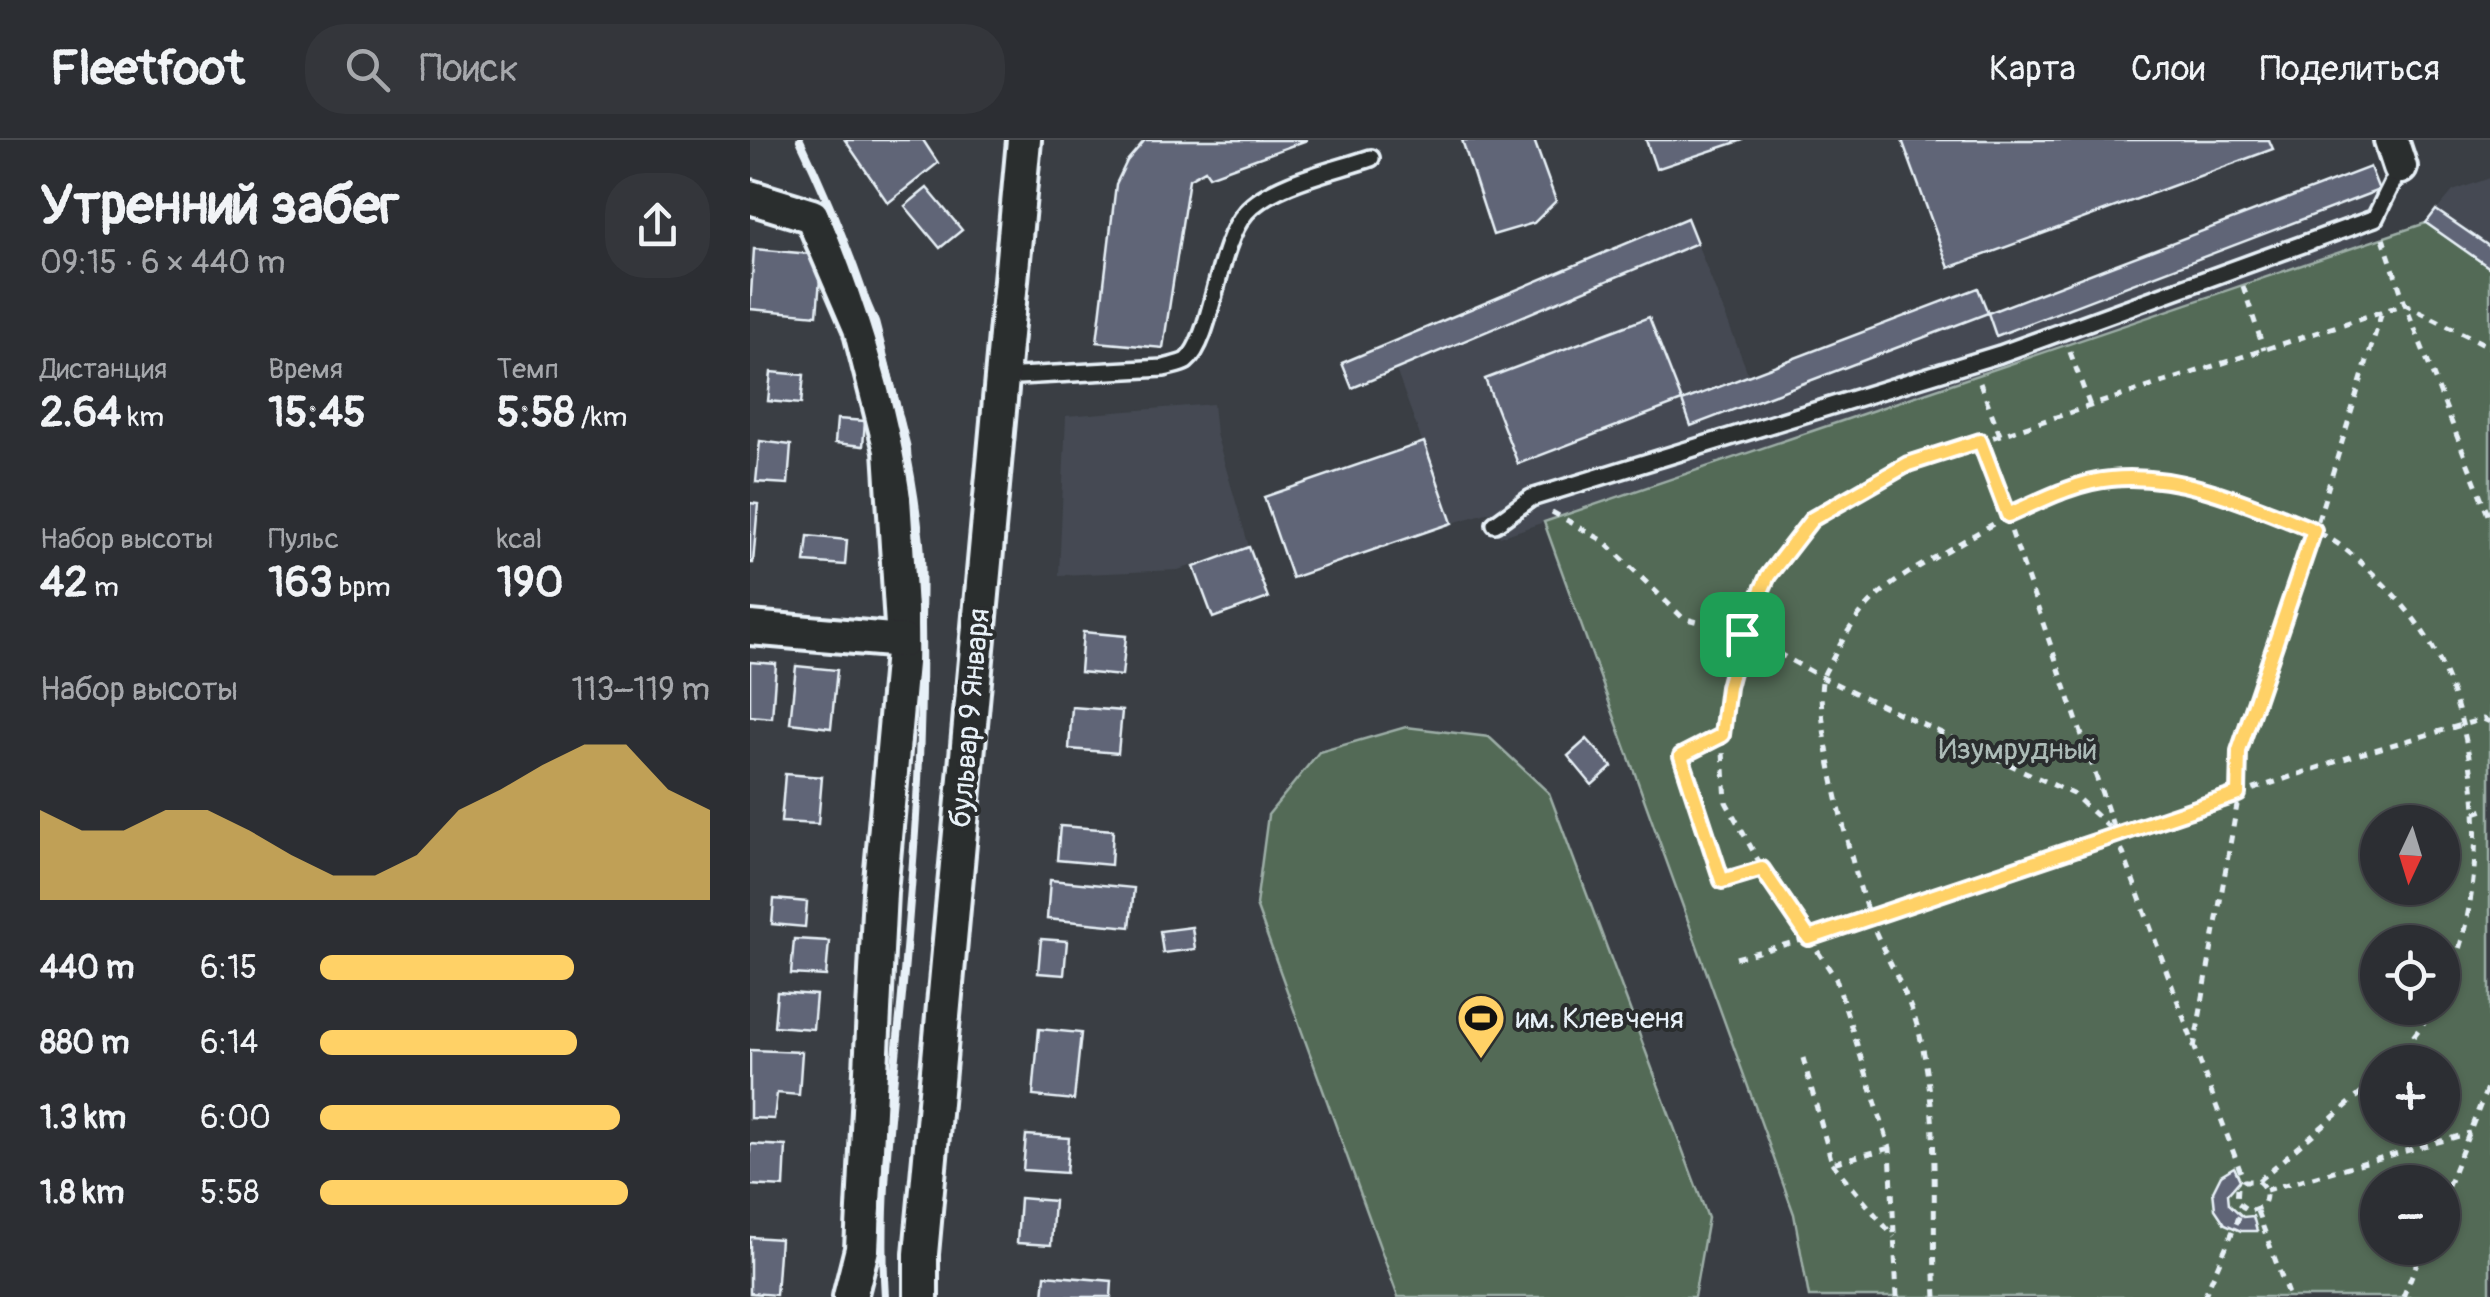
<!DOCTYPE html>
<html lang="ru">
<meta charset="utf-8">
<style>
:root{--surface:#2c2e33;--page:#34363b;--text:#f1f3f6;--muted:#a6a8ac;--line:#484a4e;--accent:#ffd166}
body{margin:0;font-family:Pangolin,sans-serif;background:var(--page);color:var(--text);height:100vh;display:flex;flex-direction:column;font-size:38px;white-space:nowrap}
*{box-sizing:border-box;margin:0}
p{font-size:32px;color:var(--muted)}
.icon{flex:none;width:55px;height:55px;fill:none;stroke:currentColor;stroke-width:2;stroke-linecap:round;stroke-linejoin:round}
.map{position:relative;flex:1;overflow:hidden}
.sheet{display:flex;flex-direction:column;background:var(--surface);width:750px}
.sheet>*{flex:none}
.needle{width:65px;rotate:184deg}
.tools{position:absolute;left:1610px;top:665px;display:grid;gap:20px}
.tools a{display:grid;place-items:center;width:100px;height:100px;border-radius:50%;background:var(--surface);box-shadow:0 2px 8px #0004,0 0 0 2px var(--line);font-size:50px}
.pin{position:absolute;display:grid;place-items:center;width:85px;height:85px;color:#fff;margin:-42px;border-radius:20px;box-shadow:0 5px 15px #0006}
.round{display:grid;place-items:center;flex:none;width:105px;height:105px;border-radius:40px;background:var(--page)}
.headline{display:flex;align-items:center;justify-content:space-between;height:170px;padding:0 40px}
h1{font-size:55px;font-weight:700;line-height:75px}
.stats{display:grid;grid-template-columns:repeat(3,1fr);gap:15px;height:170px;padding:10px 40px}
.stats div{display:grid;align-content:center}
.stats b{font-size:42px;font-weight:700}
.stats small{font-size:28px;font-weight:400}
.stats p{font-size:28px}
.chart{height:280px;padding:20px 40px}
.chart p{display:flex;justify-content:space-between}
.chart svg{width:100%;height:180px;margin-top:10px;fill:var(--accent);opacity:.7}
ul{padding:0 40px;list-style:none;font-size:32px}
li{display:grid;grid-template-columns:160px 120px 1fr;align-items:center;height:75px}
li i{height:25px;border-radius:12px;background:var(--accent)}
header{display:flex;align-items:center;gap:60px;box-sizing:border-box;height:140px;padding:0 50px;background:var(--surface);border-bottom:2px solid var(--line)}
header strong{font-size:48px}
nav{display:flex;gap:55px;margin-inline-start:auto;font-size:35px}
.search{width:700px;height:90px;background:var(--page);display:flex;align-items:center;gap:25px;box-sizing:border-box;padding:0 35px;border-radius:40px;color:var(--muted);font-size:38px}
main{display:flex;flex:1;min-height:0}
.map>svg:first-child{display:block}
.built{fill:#454a53}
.green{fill:#526a56;stroke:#9daea7;stroke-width:2.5;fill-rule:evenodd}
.building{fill:#606577;stroke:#e8f1f8;stroke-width:2.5}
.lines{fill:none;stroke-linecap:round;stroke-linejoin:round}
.service-casing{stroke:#e8f1f8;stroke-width:22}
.minor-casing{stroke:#e8f1f8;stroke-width:40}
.path{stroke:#e8f1f8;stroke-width:5;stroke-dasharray:8 8;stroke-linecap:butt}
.service{stroke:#2a2d2e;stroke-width:15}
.minor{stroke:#2a2d2e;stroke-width:32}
.rail{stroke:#e8f1f8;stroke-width:8}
.route-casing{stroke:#fff;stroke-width:20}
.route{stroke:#ffd166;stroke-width:12}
.labels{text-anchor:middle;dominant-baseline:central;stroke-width:8;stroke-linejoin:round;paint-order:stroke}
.street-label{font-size:30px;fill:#e8f1f8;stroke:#2a2d2e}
.park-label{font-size:30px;fill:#acbbb7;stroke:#2a2d2e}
.poi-label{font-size:30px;fill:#e8f1f8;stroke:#2a2d2e;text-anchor:start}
</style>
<header>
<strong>Fleetfoot</strong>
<div class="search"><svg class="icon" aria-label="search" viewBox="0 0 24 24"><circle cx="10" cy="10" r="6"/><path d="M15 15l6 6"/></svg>Поиск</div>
<nav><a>Карта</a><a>Слои</a><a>Поделиться</a></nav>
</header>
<main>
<section class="sheet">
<div class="headline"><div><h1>Утренний забег</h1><p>09:15 · 6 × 440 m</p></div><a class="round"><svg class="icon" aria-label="share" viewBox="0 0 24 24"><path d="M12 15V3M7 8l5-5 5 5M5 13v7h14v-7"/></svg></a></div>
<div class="stats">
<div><p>Дистанция</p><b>2.64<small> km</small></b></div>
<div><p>Время</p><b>15:45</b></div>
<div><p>Темп</p><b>5:58<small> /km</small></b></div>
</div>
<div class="stats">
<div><p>Набор высоты</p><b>42<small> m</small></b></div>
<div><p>Пульс</p><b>163<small> bpm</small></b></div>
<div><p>kcal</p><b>190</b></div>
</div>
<div class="chart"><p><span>Набор высоты</span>113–119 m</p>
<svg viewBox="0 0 160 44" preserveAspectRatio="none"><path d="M0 44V22L10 27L20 27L30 22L40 22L50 27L60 33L70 38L80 38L90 33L100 22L110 17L120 11L130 6L140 6L150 17L160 22V44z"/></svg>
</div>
<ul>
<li><b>440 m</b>6:15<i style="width:65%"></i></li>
<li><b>880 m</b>6:14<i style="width:66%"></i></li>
<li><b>1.3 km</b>6:00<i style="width:77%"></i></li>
<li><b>1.8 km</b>5:58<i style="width:79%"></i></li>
</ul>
</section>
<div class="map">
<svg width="1740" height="1157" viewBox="0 0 1740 1157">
<rect width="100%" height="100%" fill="#3a3e44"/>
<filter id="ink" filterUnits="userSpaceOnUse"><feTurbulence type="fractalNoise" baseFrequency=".01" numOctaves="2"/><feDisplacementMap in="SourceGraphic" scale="20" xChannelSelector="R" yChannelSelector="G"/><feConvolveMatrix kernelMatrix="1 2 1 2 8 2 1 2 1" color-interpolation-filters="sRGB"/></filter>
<g filter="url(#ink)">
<g class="built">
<polygon points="1620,27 1629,50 1610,106 750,397 740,372 702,383 646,230 602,248 592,223 937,78 999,236 1228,148 1238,172"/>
<polygon points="1740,38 1740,128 1676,83 1703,51"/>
<polygon points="463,264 466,294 499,407 428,430 309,435 316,276"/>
</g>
<g class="green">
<path d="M 1676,83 L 1740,128 L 1740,1157 L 1059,1157 L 1044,1074 L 794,382 ZM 1628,682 L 1692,682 L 1692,748 L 1628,748 ZM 1628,802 L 1692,802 L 1692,868 L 1628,868 ZM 1628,922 L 1692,922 L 1692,988 L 1628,988 ZM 1628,1042 L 1692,1042 L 1692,1108 L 1628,1108 Z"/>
<polygon points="656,587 739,597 799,653 958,1078 944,1157 648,1157 506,765 518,675 569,612"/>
</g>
<g class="building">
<polygon points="95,0 173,0 188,23 138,63"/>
<polygon points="395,0 557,0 459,36 455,30 439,39 413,208 347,202 366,44 377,21"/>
<polygon points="712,0 784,0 806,61 784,83 743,95"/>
<polygon points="896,0 993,0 906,29"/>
<polygon points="1152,0 1519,0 1523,9 1199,128"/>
<polygon points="1620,27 1629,50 1246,196 1238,173"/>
<polygon points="177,48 212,90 190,108 155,66"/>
<polygon points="1686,70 1740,107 1740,128 1676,83"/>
<polygon points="937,78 947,103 602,248 592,223"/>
<polygon points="4,109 72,115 67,175 0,169"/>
<polygon points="1228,148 1238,173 941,286 932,261"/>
<polygon points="899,177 932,261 768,324 735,239"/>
<polygon points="21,232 54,235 51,264 18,261"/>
<polygon points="87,279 115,281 113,306 85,303"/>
<polygon points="10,301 41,305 38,344 6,342"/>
<polygon points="674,302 702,383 542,438 514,357"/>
<polygon points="0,363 8,364 3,423 0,423"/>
<polygon points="58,396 97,400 95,425 55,422"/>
<polygon points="499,407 518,458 463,478 444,427"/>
<polygon points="333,492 376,496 372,536 330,532"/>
<polygon points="0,522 26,524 22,578 0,576"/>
<polygon points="46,526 87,530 81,588 40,583"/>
<polygon points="322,567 372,571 368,613 319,609"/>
<polygon points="837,599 862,627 842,645 818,616"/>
<polygon points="35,634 72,637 68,684 31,682"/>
<polygon points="310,686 363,690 361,725 307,720"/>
<polygon points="300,740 384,748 380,787 297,779"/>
<polygon points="24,759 57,762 55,787 22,784"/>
<polygon points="442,787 445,809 413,813 410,791"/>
<polygon points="44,799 79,801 76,836 41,834"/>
<polygon points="291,799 317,801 314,835 288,833"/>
<polygon points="27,852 66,855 63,889 24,886"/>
<polygon points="289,889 331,893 324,960 283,956"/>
<polygon points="0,910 52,912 49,955 27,953 24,979 0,978"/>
<polygon points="276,995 319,998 316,1033 273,1030"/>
<polygon points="0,1004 36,1006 34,1047 0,1045"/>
<polygon points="1484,1027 1490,1040 1478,1054 1479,1064 1493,1077 1503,1076 1507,1091 1491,1091 1475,1084 1465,1069 1463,1051 1471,1035"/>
<polygon points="270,1058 304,1061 301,1105 267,1103"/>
<polygon points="0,1097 30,1099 26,1155 0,1153"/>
<polygon points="295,1135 362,1141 361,1157 293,1157"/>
</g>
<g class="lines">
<g class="service-casing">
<g id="service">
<path d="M 252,237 L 414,228 C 420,226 431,224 436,221 C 463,199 466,106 496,72 C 522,43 583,31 621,18"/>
<polyline points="745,384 781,358 1250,214 1625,78 1650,27"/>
</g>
</g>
<g class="minor-casing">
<g id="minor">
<polyline points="1641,0 1650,27"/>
<polyline points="0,57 62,76 110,188 141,310 153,501 130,752 112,1109 100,1157"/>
<polyline points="0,488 153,501"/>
<polyline points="171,1157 171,1114 274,0"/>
</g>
</g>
<g class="path">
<polyline points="1633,98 1655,164 1740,380"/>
<polyline points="1493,146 1514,210"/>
<polyline points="1320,212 1340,266"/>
<polyline points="1230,243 1250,295"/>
<polyline points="1230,301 1366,694 1494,1041"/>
<polyline points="802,372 854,401 933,478 993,494 1073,538 1323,654 1364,692"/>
<polyline points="972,595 931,616 972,741 1013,729"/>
<polyline points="1725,673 1740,668"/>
<polyline points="986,818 1059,798 1603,616 1733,579 1740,582"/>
<polyline points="1444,908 1489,654 1489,611 1565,390 1632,172"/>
<polyline points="1053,918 1082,1023 1140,1008"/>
<polyline points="1644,922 1685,868"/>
<polyline points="1082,1023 1144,1097"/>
<path d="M 1508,1041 C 1517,1049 1518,1055 1513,1066 L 1499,1071 L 1487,1062 L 1488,1047 L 1494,1041 L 1508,1041 L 1628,939"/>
<polyline points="1516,1050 1720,993"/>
<polyline points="1692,1061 1740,941"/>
<polyline points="1507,1071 1539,1157"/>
<polyline points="1147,1157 1140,1008 1086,839 1013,729 976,662 972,595 978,547 993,494 1018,437 1063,379 1158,325 1655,164 1740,207"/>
<path d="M 1186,1157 C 1181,1071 1191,981 1170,896 C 1160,855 1134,816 1119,776 C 1104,734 1062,576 1073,537 C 1075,530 1082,521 1085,514 C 1116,455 1142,442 1198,410 C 1248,381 1298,350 1356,340 C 1400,332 1460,349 1501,365 C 1533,377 1568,388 1595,409 C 1632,439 1670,479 1690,522 C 1735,618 1739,757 1692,852"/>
<polyline points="1454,1157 1493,1068"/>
<polyline points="1653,1157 1673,1108"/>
</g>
<use href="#service" class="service"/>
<use href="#minor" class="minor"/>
<path class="rail" d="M 50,0 C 110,125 156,265 170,403 C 173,431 171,459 171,486 C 173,602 164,718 154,833 C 145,940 128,1050 135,1157"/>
</g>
</g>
<g class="lines" filter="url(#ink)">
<g class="route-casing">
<path id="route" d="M 1230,301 L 1258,375 C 1290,361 1325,342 1361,339 C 1431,332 1501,365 1564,390 L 1489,611 L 1488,654 L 1059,798 L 1012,729 L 972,741 L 931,616 L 972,595 L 978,547 L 992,494 L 1018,436 L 1062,379 L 1158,324 Z"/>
</g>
<use href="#route" class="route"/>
</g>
<defs>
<g id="stadium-pin" transform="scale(2.5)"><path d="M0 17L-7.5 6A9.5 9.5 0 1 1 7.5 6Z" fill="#ffd166" stroke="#2a2d2e"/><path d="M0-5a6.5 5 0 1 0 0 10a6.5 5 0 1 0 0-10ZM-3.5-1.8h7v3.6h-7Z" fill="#111"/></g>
</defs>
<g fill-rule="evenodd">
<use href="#stadium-pin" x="731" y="878"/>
</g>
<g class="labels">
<g class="street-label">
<text transform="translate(220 578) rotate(-85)">бульвар 9 Января</text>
</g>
<g class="park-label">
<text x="1268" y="609">Изумрудный</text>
</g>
<g class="poi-label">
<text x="766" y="878">им. Клевченя</text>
</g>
</g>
</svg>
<div class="tools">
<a><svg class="needle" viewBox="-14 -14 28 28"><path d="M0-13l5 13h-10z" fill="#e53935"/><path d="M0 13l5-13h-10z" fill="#a6a8ac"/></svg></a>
<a><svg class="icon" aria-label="locate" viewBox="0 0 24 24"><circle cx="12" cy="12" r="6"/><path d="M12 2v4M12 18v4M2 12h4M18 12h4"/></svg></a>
<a>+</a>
<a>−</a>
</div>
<div class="pin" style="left:992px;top:494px;background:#1e9e55"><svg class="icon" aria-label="arrive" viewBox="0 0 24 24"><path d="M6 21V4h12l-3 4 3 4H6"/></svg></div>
</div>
</main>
